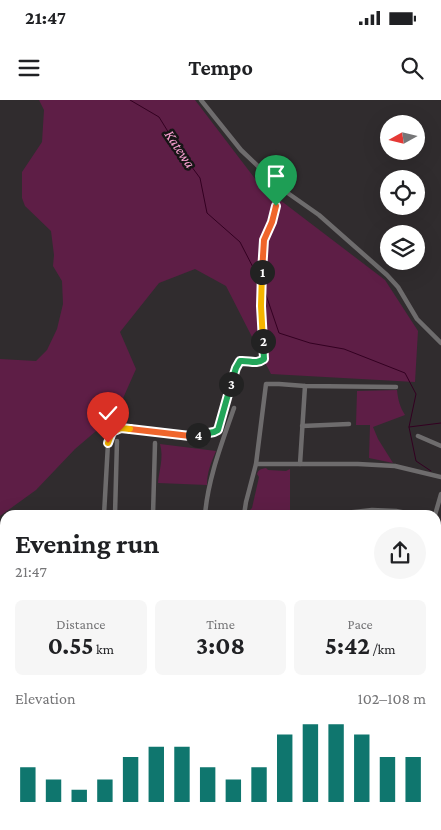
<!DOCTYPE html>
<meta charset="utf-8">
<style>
:root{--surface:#fff;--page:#f6f6f6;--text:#202124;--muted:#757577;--accent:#0f766e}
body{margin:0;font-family:"Crimson Pro",serif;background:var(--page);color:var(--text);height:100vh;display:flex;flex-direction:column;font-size:19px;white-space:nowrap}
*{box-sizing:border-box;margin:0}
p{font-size:16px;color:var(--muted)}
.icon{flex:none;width:28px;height:28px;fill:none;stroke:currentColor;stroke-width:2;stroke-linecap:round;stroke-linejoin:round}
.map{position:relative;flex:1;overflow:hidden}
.panel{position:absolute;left:0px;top:410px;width:441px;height:320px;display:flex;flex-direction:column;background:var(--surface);border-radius:15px 15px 0 0;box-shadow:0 5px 20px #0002}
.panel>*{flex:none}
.needle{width:32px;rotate:262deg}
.buttons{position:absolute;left:380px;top:15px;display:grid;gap:10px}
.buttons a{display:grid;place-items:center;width:45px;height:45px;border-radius:50%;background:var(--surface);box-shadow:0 5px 20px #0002;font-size:25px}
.pin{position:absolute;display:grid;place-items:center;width:42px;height:42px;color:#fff;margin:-51px -21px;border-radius:50% 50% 50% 0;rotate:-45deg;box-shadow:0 0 5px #0007}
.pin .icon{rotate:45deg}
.km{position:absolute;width:25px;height:25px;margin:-12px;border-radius:50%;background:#222;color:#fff;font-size:14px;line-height:25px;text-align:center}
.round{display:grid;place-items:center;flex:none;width:52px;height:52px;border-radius:26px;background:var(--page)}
.head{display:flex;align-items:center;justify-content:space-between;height:85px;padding:0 15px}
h1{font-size:28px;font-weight:700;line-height:38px}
.metrics{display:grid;grid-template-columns:repeat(3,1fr);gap:8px;height:85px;padding:5px 15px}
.metrics div{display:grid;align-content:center;border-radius:8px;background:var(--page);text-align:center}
.metrics b{font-size:25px;font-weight:700}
.metrics small{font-size:14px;font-weight:400}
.metrics p{font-size:14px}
.chart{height:140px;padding:10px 15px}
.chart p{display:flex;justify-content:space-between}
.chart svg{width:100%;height:90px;margin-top:5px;stroke:var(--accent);stroke-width:6}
.status{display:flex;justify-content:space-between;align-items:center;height:35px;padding:0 25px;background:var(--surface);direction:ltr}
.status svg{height:14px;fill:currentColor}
header{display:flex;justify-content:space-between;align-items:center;height:65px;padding:0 15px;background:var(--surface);font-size:22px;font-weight:700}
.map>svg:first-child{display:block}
.green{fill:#5e1e46}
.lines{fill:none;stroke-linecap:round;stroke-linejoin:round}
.stream{stroke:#330021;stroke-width:1}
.minor{stroke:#6e6c6d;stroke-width:4.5}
.secondary{stroke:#928f91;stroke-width:6}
.split-1-casing{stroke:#fff;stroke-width:10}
.split-2-casing{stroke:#fff;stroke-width:10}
.split-3-casing{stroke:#fff;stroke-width:10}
.split-4-casing{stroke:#fff;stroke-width:10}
.split-5-casing{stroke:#fff;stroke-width:10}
.split-6-casing{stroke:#fff;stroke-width:10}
.split-1{stroke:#f0652b;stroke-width:6}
.split-2{stroke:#f5b400;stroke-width:6}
.split-3{stroke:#22a559;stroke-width:6}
.split-4{stroke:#22a559;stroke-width:6}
.split-5{stroke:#f0652b;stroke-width:6}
.split-6{stroke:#f5b400;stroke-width:6}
.labels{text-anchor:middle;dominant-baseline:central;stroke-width:5;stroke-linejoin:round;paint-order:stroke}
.water-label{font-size:15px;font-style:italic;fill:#f9a1d2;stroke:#171516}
</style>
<div class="status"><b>21:47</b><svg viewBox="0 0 49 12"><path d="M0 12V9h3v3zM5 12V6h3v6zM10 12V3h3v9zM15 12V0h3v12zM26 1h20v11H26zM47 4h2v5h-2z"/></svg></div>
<header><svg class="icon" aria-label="menu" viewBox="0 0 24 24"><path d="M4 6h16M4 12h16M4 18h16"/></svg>Tempo<svg class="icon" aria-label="search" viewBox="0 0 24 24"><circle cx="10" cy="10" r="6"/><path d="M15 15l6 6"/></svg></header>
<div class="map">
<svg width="441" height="730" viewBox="0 0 441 730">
<rect width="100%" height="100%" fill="#302c2e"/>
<g class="green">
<polygon points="39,0 195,0 259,84 385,180 418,231 415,282 271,274 226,186 195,169 159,183 120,232 136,269 116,314 75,349 36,390 0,416 0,259 36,261 47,250 57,229 63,204 62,181 53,166 54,155 51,131 25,106 22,98 22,72 42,42 44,10"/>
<path d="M 397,290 C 398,300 400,307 405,315 L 373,327 L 378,339 L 393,363 L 369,358 L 370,325 L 356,325 L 357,291 Z"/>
<path d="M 160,344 L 216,351 C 211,363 207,372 207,385 L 158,383 C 159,370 164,358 160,344 Z"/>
<path d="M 266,368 L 268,370 L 286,371 L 290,369 L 290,411 L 285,413 L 283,415 L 265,415 L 249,411 L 252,408 L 259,377 L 257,374 C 259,369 261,369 266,368 Z"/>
</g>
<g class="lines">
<g class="stream">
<polyline points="130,0 159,17 180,51 200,78 207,113 240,142 258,177"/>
<polyline points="263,186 279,233 310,243 344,249 405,273 416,294 409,327 416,361 431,371"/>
<polyline points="409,327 441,323"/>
</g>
<g class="minor">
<polyline points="201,0 241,50 282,89 319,115 387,175 398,187 417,219 441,243"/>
<polyline points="302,326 349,324"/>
<polyline points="418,336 441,346"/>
<polyline points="256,364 358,364 395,366 441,377"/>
<polyline points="300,364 305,286"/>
<path d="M 104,415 L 108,343 C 110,334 112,330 121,328 C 142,330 201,341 218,330 L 238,263 C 246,257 255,266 264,259 L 261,191 L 263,146 C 264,138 268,131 271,123 C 275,112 278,100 282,89"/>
<polyline points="115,415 117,341"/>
<polyline points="153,415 155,343"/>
<path d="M 205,415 C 208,378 222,343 234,308"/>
<polyline points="244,415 246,402 256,364 266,284 279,284 305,286 396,287"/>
<polyline points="287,415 296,413 336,414 372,410 396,411 417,415"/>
<polyline points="435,415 441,394"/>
<polyline points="436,512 441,511"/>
<polyline points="0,602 5,601"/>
<polyline points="436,677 441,706"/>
<polyline points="404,725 404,730"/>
<polyline points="270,727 278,725"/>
</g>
<g class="secondary">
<polyline points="436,584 441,582"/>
<polyline points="29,730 44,725"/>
</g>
</g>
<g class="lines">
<g class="split-1-casing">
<polyline id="split-1" points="262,172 264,140 272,122 276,106"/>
</g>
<g class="split-2-casing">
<polyline id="split-2" points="262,172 261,206 263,241"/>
</g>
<g class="split-3-casing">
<path id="split-3" d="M 231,284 L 236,268 L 240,261 C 249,260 256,265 264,259 L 263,241"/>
</g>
<g class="split-4-casing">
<polyline id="split-4" points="198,335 214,332 218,330 231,284"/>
</g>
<g class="split-5-casing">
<polyline id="split-5" points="130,329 190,336 198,335"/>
</g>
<g class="split-6-casing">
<polyline id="split-6" points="108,343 112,332 121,328 130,329"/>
</g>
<use href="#split-1" class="split-1"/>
<use href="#split-2" class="split-2"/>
<use href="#split-3" class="split-3"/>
<use href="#split-4" class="split-4"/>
<use href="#split-5" class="split-5"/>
<use href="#split-6" class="split-6"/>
</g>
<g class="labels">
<g class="water-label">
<text transform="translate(180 49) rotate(56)">Katewa</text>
</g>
</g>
</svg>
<div class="buttons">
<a><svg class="needle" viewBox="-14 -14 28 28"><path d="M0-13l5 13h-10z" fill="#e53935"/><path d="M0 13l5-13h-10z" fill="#757577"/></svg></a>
<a><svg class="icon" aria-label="locate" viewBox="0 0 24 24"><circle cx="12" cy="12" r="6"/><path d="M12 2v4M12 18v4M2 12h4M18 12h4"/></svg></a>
<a><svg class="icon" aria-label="layers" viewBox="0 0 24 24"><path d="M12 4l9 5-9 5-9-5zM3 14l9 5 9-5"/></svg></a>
</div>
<div class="pin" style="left:276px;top:106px;background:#1e9e55"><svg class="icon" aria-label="arrive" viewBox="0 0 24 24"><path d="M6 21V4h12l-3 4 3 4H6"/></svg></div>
<div class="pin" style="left:108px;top:343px;background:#d93025"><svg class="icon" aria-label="check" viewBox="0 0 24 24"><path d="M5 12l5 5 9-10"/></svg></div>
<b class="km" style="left:262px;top:172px">1</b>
<b class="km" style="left:263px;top:241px">2</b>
<b class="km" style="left:231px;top:284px">3</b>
<b class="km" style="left:198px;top:335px">4</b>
<section class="panel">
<div class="head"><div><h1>Evening run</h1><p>21:47</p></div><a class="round"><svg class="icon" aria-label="share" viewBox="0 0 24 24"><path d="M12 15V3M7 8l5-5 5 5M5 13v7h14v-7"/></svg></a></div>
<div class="metrics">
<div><p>Distance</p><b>0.55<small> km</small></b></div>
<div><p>Time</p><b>3:08</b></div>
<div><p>Pace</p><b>5:42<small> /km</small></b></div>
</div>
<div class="chart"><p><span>Elevation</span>102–108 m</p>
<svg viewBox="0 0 160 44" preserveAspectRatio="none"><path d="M5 44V27M15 44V33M25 44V38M35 44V33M45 44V22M55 44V17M65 44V17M75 44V27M85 44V33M95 44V27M105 44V11M115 44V6M125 44V6M135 44V11M145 44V22M155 44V22"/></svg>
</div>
</section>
</div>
